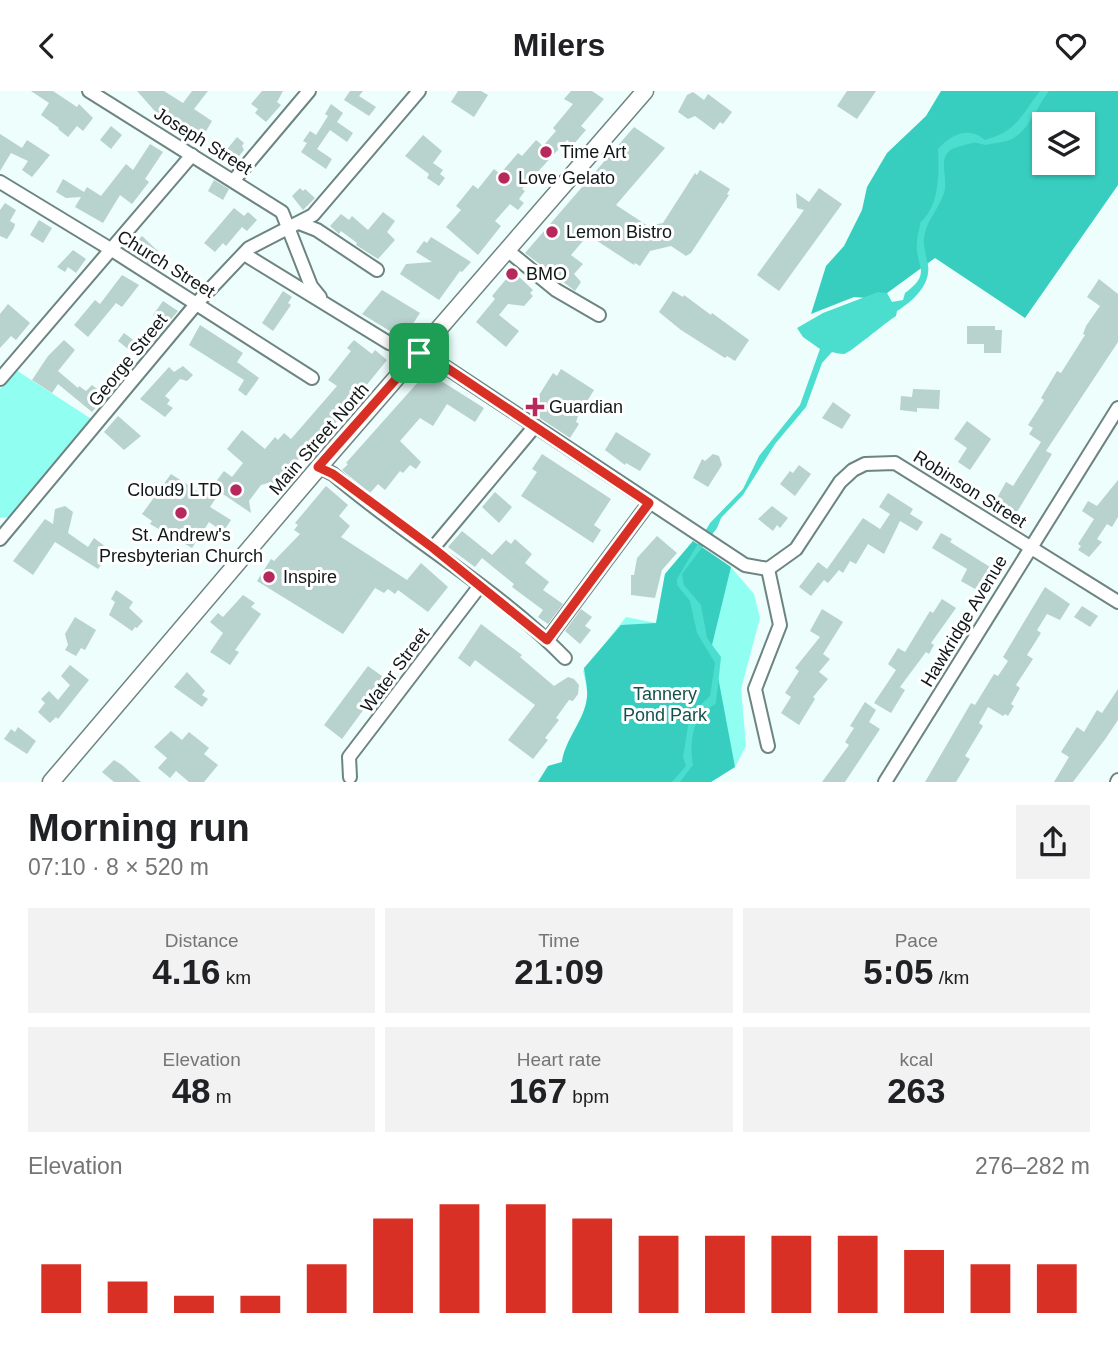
<!DOCTYPE html>
<meta charset="utf-8">
<style>
:root{--surface:#fff;--page:#f2f2f2;--text:#202124;--muted:#757577;--accent:#d93025}
body{margin:0;font-family:Arial,sans-serif;background:var(--page);color:var(--text);height:100vh;display:flex;flex-direction:column;font-size:26px;white-space:nowrap}
*{box-sizing:border-box;margin:0}
p{font-size:23px;color:var(--muted)}
.icon{flex:none;width:38px;height:38px;fill:none;stroke:currentColor;stroke-width:2;stroke-linecap:round;stroke-linejoin:round}
.map{position:relative;height:691px;overflow:hidden}
.sheet{display:flex;flex-direction:column;background:var(--surface);flex:1}
.sheet>*{flex:none}
.controls{position:absolute;left:1032px;top:21px;display:grid;gap:14px}
.controls a{display:grid;place-items:center;width:63px;height:63px;border-radius:0px;background:var(--surface);box-shadow:0 2px 5px #0004;font-size:35px}
.pin{position:absolute;display:grid;place-items:center;width:60px;height:60px;color:#fff;margin:-30px;border-radius:14px;box-shadow:0 4px 10px #0006}
.round{display:grid;place-items:center;flex:none;width:74px;height:74px;border-radius:0px;background:var(--page)}
.summary{display:flex;align-items:center;justify-content:space-between;height:119px;padding:0 28px}
h1{font-size:38px;font-weight:600;line-height:52px}
.metrics{display:grid;grid-template-columns:repeat(3,1fr);gap:10px;height:119px;padding:7px 28px}
.metrics div{display:grid;align-content:center;border-radius:0px;background:var(--page);text-align:center}
.metrics b{font-size:35px;font-weight:600}
.metrics small{font-size:19px;font-weight:400}
.metrics p{font-size:19px}
.chart{height:196px;padding:14px 28px}
.chart p{display:flex;justify-content:space-between}
.chart svg{width:100%;height:126px;margin-top:7px;stroke:var(--accent);stroke-width:6}
header{display:flex;justify-content:space-between;align-items:center;height:91px;padding:0 28px;background:var(--surface);font-size:32px;font-weight:600}
.map>svg:first-child{display:block}
.green{fill:#90fef1}
.forest{fill:#37cec0;fill-rule:evenodd}
.water{fill:#4bddce}
.building{fill:#b8d2ce}
.lines{fill:none;stroke-linecap:round;stroke-linejoin:round}
.minor-casing{stroke:#6d8581;stroke-width:16}
.major-casing{stroke:#6d8581;stroke-width:19}
.minor{stroke:#fff;stroke-width:12}
.major{stroke:#fff;stroke-width:16}
.route-casing{stroke:#fff;stroke-width:14}
.route{stroke:#d93025;stroke-width:9}
.poi-dot{fill:#b8295b;stroke:#fff;stroke-width:2.5}
.labels{text-anchor:middle;dominant-baseline:central;stroke-width:6;stroke-linejoin:round;paint-order:stroke}
.street-label{font-size:18px;fill:#101918;stroke:#fff}
.poi-label{font-size:18px;fill:#101918;stroke:#fff;text-anchor:start}
.park-label{font-size:18px;fill:#15524c;stroke:#fff}
</style>
<header><svg class="icon" aria-label="back" viewBox="0 0 24 24"><path d="M15 5l-7 7 7 7"/></svg>Milers<svg class="icon" aria-label="heart" viewBox="0 0 24 24"><path d="M12 20l-8-8c-3-5 5-10 8-4 3-6 11-1 8 4z"/></svg></header>
<div class="map">
<svg width="1118" height="691" viewBox="0 0 1118 691">
<rect width="100%" height="100%" fill="#eefefc"/>
<g class="green">
<polygon points="16,279 93,329 10,426 0,427 0,298"/>
<path d="M 693,450 L 731,476 L 754,503 L 760,527 L 741,598 L 746,655 L 735,676 L 711,691 L 538,691 L 548,675 L 562,671 C 565,648 583,631 587,608 C 588,600 585,588 583,580 L 626,526 L 656,532 L 665,483 Z"/>
</g>
<g class="forest">
<path d="M 941,0 L 1118,0 L 1118,94 L 1025,227 L 935,167 L 879,208 L 854,206 L 811,223 L 826,175 L 844,155 L 862,119 L 867,96 L 887,62 L 926,25 ZM 1045,33 L 1083,33 L 1083,72 L 1045,72 Z"/>
<path d="M 693,450 L 731,476 L 712,554 L 735,676 L 711,691 L 538,691 L 548,675 L 562,671 C 565,648 585,629 587,606 C 588,597 585,586 584,577 L 621,534 L 656,532 L 665,483 Z"/>
</g>
<path class="water" d="M 1040,0 L 1049,0 C 1036,16 1027,47 1003,51 C 997,52 993,52 986,54 C 970,51 978,51 961,55 C 935,61 947,79 945,98 C 942,114 928,127 925,142 C 922,153 926,163 928,174 C 931,194 912,211 897,220 L 896,225 C 886,231 850,262 844,263 C 840,263 836,262 832,261 L 822,272 L 806,316 L 775,353 L 743,404 L 721,427 L 717,437 L 682,483 L 684,494 L 701,514 L 707,547 L 721,566 L 716,612 C 712,616 706,618 702,623 C 691,634 690,660 693,674 L 680,691 L 672,691 L 686,675 L 683,666 L 689,629 L 696,618 L 710,605 L 715,572 L 697,542 L 690,510 L 677,494 L 677,488 L 710,432 L 743,398 L 759,365 L 800,314 L 820,258 L 803,246 L 797,237 L 823,222 L 878,201 L 887,202 L 892,211 L 903,209 L 905,202 C 934,181 914,175 917,150 C 917,144 920,138 920,132 C 940,114 939,83 938,58 C 951,43 969,35 985,49 C 1018,40 1021,24 1040,0 Z"/>
<g class="building">
<polygon points="31,0 53,0 77,16 79,13 93,27 83,40 77,35 68,46 58,38 59,37 41,24 49,12"/>
<polygon points="137,0 164,0 183,12 192,0 208,0 194,18 212,30 199,52 161,27"/>
<polygon points="262,0 283,0 277,11 281,14 266,31 255,22 258,18 251,13"/>
<polygon points="350,0 363,0 359,5 376,16 369,25 344,9"/>
<polygon points="458,0 481,0 488,4 474,26 451,11"/>
<polygon points="571,0 592,0 604,8 581,35 586,39 573,54 567,49 522,98 525,100 519,108 524,112 518,119 510,113 495,130 501,135 478,164 446,136 461,119 456,115 473,94 478,98 494,78 500,83 518,62 522,65 536,49 543,55 556,40 553,37 573,13 564,8"/>
<polygon points="847,0 876,0 857,28 837,15"/>
<polygon points="693,1 704,9 708,3 732,21 723,33 720,31 714,39 695,25 688,28 678,21 687,4"/>
<polygon points="331,13 343,22 337,31 353,42 347,51 330,39 317,58 332,68 326,78 301,61 307,52 303,50 310,40 316,44 328,25 325,23"/>
<polygon points="111,35 122,44 111,58 100,49"/>
<polygon points="634,36 665,57 616,114 648,135 663,132 695,82 697,84 700,79 730,98 727,103 729,104 691,162 686,165 671,155 650,160 640,175 635,172 634,174 588,144 571,164 583,173 574,183 581,191 575,200 525,162"/>
<polygon points="0,43 22,57 27,49 50,64 32,86 22,79 28,70 11,62 0,80"/>
<polygon points="423,44 442,60 433,72 443,79 440,83 445,87 439,95 427,87 429,83 405,65"/>
<polygon points="237,46 244,52 242,55 244,59 234,71 224,62"/>
<polygon points="150,53 163,61 145,88 149,91 132,113 120,104 103,132 75,116 81,106 66,107 56,101 63,88 84,101 87,96 101,105 126,73 133,79"/>
<polygon points="214,89 229,98 223,109 208,100"/>
<polygon points="300,97 303,100 305,98 315,107 303,119 292,105"/>
<polygon points="819,97 842,113 779,200 757,184 804,119 797,117 796,102 809,111"/>
<polygon points="5,112 16,119 10,130 15,133 14,137 7,148 0,145 0,119"/>
<polygon points="234,117 244,125 248,121 257,129 247,140 242,136 226,155 223,152 215,161 204,152"/>
<polygon points="383,121 395,130 387,141 395,149 378,168 356,154 357,152 341,140 339,143 330,135 341,123 349,129 352,125 368,139"/>
<polygon points="39,129 52,137 43,152 30,144"/>
<polygon points="142,145 161,163 151,174 129,159"/>
<polygon points="431,146 471,171 462,181 460,180 439,209 400,183 406,173 432,171 416,161 424,150 427,152"/>
<polygon points="73,159 86,168 76,182 68,176 65,181 57,176"/>
<polygon points="513,180 533,199 530,202 533,205 524,215 508,213 499,224 519,240 506,256 476,231 495,208 492,205"/>
<polygon points="122,184 139,194 122,216 116,212 88,246 74,234 95,209 100,213"/>
<polygon points="1099,188 1118,203 1118,251 1046,360 1052,363 1014,426 993,414 1006,391 1013,395 1041,351 1029,343 1033,337 1028,334 1044,309 1041,307 1057,280 1061,282 1085,244 1083,243 1086,235 1100,215 1087,206"/>
<polygon points="382,199 420,222 403,248 362,223"/>
<polygon points="283,200 292,206 288,212 291,214 273,240 262,232"/>
<polygon points="673,200 683,206 684,204 711,224 712,222 749,249 735,270 727,265 725,267 681,239 659,221"/>
<polygon points="163,210 178,220 161,240 153,235 158,228 153,224"/>
<polygon points="8,213 30,232 16,249 11,245 0,257 0,223"/>
<polygon points="200,234 243,262 237,271 259,287 246,305 238,299 244,289 189,254"/>
<polygon points="967,235 995,235 995,239 1002,239 1001,262 984,262 984,253 967,253"/>
<polygon points="124,242 136,251 138,248 146,254 137,265 118,250"/>
<polygon points="64,249 75,259 58,280 78,297 79,295 86,300 92,294 106,305 92,321 58,293 52,302 32,289 48,265"/>
<polygon points="354,249 372,263 375,259 387,269 311,362 305,360 275,397 271,391 261,394 249,410 251,422 220,401 210,416 231,429 223,441 209,431 192,457 150,433 152,430 142,423 171,383 205,405 224,380 232,386 243,372 227,358 242,339 265,358 275,346 278,349 284,342 291,348 337,295 328,289 351,260 347,257"/>
<polygon points="183,275 193,284 187,290 180,288 165,305 170,309 167,313 173,317 165,326 140,308 169,276 174,281"/>
<polygon points="561,278 594,299 578,325 576,331 579,333 570,347 529,320 553,282 557,285"/>
<polygon points="427,281 484,317 475,331 447,313 433,335 420,327 400,350 421,371 416,378 410,374 403,382 400,380 385,399 378,393 370,402 342,379 348,373 346,372"/>
<polygon points="913,298 940,299 939,318 917,317 917,321 900,319 901,305 912,306"/>
<polygon points="833,311 851,324 842,338 822,327"/>
<polygon points="118,325 141,345 124,359 104,341"/>
<polygon points="967,330 991,348 970,379 958,371 967,357 954,348"/>
<polygon points="616,341 651,363 640,380 626,372 625,374 605,359"/>
<polygon points="542,363 611,408 594,434 601,439 593,452 521,405 537,381 532,378"/>
<polygon points="713,363 719,365 722,374 708,396 693,387 702,368 705,370"/>
<polygon points="799,374 811,383 795,405 780,393 790,380 793,382"/>
<polygon points="1118,389 1118,426 1112,436 1107,433 1097,448 1102,451 1089,466 1078,459 1081,455 1078,453 1094,428 1082,420 1088,410 1097,415"/>
<polygon points="326,395 348,414 339,425 350,435 341,446 407,489 421,472 448,496 428,521 398,499 395,503 388,498 384,502 375,497 343,543 257,490 271,468 274,470 300,443 294,439 298,434 295,432"/>
<polygon points="495,401 512,416 499,432 482,416"/>
<polygon points="888,402 913,418 910,423 923,431 917,440 900,430 884,463 868,453 856,473 850,470 843,482 839,479 828,492 824,489 811,505 799,496 818,471 827,478 863,427 880,438 890,423 879,416"/>
<polygon points="65,415 73,421 68,442 88,456 94,447 111,460 98,478 55,451 33,484 13,470 45,428 53,433 55,418"/>
<polygon points="772,415 788,427 780,437 777,434 773,440 758,428"/>
<polygon points="462,440 492,464 506,449 511,453 515,448 532,463 525,472 549,491 543,499 563,513 548,533 538,526 543,519 512,496 514,493 493,476 482,467 475,476 448,456"/>
<polygon points="941,442 952,448 950,451 990,476 975,498 961,490 967,478 932,457"/>
<polygon points="657,445 677,462 662,479 655,507 631,504 631,484 634,484 637,467"/>
<polygon points="1045,496 1070,513 1060,529 1047,523 1037,539 1041,542 1027,564 1033,568 1016,594 1020,597 1011,613 1014,615 1008,625 1005,623 1003,625 988,616 979,632 983,635 965,665 970,668 956,691 925,691 971,612 975,614 994,583 998,585 1008,570 1003,566"/>
<polygon points="116,499 133,511 129,517 143,530 137,537 135,536 132,540 109,524 115,511 111,508"/>
<polygon points="243,504 255,512 251,516 261,523 235,559 239,561 230,574 210,561 223,542 210,531 218,522 223,526"/>
<polygon points="942,508 956,517 931,552 934,554 929,563 926,561 900,596 905,599 891,622 874,612 896,579 888,573 898,557 905,561 930,520 933,522"/>
<polygon points="1082,515 1098,525 1090,536 1074,526"/>
<polygon points="581,518 592,526 585,535 591,539 580,553 565,540"/>
<polygon points="822,518 843,531 823,563 830,568 819,581 828,588 813,606 815,608 799,634 781,622 791,606 785,602 799,580 795,577 820,546 810,540"/>
<polygon points="75,526 96,539 85,559 81,557 76,565 65,559 68,554 65,543"/>
<polygon points="481,533 522,564 520,566 554,595 568,586 574,588 579,594 578,603 573,610 569,609 556,627 559,629 545,647 548,649 533,668 508,649 535,614 475,569 470,576 458,567"/>
<polygon points="70,574 89,589 58,628 56,626 50,632 38,621 45,612 41,608 49,600 58,609 70,594 61,585"/>
<polygon points="368,575 386,588 342,648 324,634"/>
<polygon points="187,581 205,600 202,604 208,608 202,616 174,596"/>
<polygon points="1118,598 1118,629 1106,647 1073,691 1054,691 1069,666 1061,661 1077,636 1084,641 1097,619 1102,622"/>
<polygon points="865,611 876,619 869,631 880,638 845,691 822,691 849,654 845,651 854,637 850,635"/>
<polygon points="18,636 36,650 27,663 4,648 11,638 15,641"/>
<polygon points="171,640 182,649 189,641 209,657 204,663 218,674 204,691 189,691 176,680 170,687 158,677 167,667 154,656"/>
<polygon points="114,669 122,674 141,691 114,691 102,681"/>
</g>
<g class="lines">
<g class="minor-casing">
<g id="minor">
<polyline points="89,0 282,121 311,195 320,206"/>
<polyline points="234,89 309,0"/>
<polyline points="0,91 112,159 312,287"/>
<polyline points="299,132 317,139 377,179"/>
<polyline points="507,159 556,199 599,224"/>
<polyline points="244,163 389,252 432,267 745,474 768,478 796,458 840,391 853,379 865,373 895,372 1118,511"/>
<polyline points="0,288 192,64"/>
<path d="M 319,376 L 333,383 C 406,446 497,497 565,567"/>
<polyline points="0,448 197,212 249,157 313,124 419,0"/>
<polyline points="433,457 535,335"/>
<polyline points="768,478 780,534 755,598 768,655"/>
<polyline points="547,549 649,412"/>
<polyline points="350,686 349,666 479,496"/>
<polyline points="885,691 1118,317"/>
<polyline points="1117,691 1118,689"/>
</g>
</g>
<g class="major-casing">
<polyline id="major" points="51,691 319,376 645,0"/>
</g>
<use href="#minor" class="minor"/>
<use href="#major" class="major"/>
</g>
<g class="lines">
<g class="route-casing">
<polygon id="route" points="419,262 432,267 649,412 547,549 433,457 333,383 318,376"/>
</g>
<use href="#route" class="route"/>
</g>
<g class="poi-dot">
<circle cx="546" cy="61" r="7"/>
<circle cx="504" cy="87" r="7"/>
<circle cx="552" cy="141" r="7"/>
<circle cx="512" cy="183" r="7"/>
<path d="M531.5 305.5h7v7h7v7h-7v7h-7v-7h-7v-7h7z"/>
<circle cx="236" cy="399" r="7"/>
<circle cx="181" cy="422" r="7"/>
<circle cx="269" cy="486" r="7"/>
</g>
<g class="labels">
<g class="street-label">
<text transform="translate(203 50) rotate(32)">Joseph Street</text>
<text transform="translate(166 173) rotate(32)">Church Street</text>
<text transform="translate(128 269) rotate(-51)">George Street</text>
<text transform="translate(319 348) rotate(-49)">Main Street North</text>
<text transform="translate(970 398) rotate(32)">Robinson Street</text>
<text transform="translate(964 530) rotate(-59)">Hawkridge Avenue</text>
<text transform="translate(395 579) rotate(-53)">Water Street</text>
</g>
<g class="poi-label">
<text x="560" y="61">Time Art</text>
<text x="518" y="87">Love Gelato</text>
<text x="566" y="141">Lemon Bistro</text>
<text x="526" y="183">BMO</text>
<text x="549" y="316">Guardian</text>
<text x="222" y="399" text-anchor="end">Cloud9 LTD</text>
<text x="181" y="444" text-anchor="middle">St. Andrew's<tspan x="181" dy="21">Presbyterian Church</tspan></text>
<text x="283" y="486">Inspire</text>
</g>
<g class="park-label">
<text x="665" y="603">Tannery<tspan x="665" dy="21">Pond Park</tspan></text>
</g>
</g>
</svg>
<div class="controls">
<a><svg class="icon" aria-label="layers" viewBox="0 0 24 24"><path d="M12 4l9 5-9 5-9-5zM3 14l9 5 9-5"/></svg></a>
</div>
<div class="pin" style="left:419px;top:262px;background:#1e9e55"><svg class="icon" aria-label="arrive" viewBox="0 0 24 24"><path d="M6 21V4h12l-3 4 3 4H6"/></svg></div>
</div>
<section class="sheet">
<div class="summary"><div><h1>Morning run</h1><p>07:10 · 8 × 520 m</p></div><a class="round"><svg class="icon" aria-label="share" viewBox="0 0 24 24"><path d="M12 15V3M7 8l5-5 5 5M5 13v7h14v-7"/></svg></a></div>
<div class="metrics">
<div><p>Distance</p><b>4.16<small> km</small></b></div>
<div><p>Time</p><b>21:09</b></div>
<div><p>Pace</p><b>5:05<small> /km</small></b></div>
</div>
<div class="metrics">
<div><p>Elevation</p><b>48<small> m</small></b></div>
<div><p>Heart rate</p><b>167<small> bpm</small></b></div>
<div><p>kcal</p><b>263</b></div>
</div>
<div class="chart"><p><span>Elevation</span>276–282 m</p>
<svg viewBox="0 0 160 44" preserveAspectRatio="none"><path d="M5 44V27M15 44V33M25 44V38M35 44V38M45 44V27M55 44V11M65 44V6M75 44V6M85 44V11M95 44V17M105 44V17M115 44V17M125 44V17M135 44V22M145 44V27M155 44V27"/></svg>
</div>
</section>
